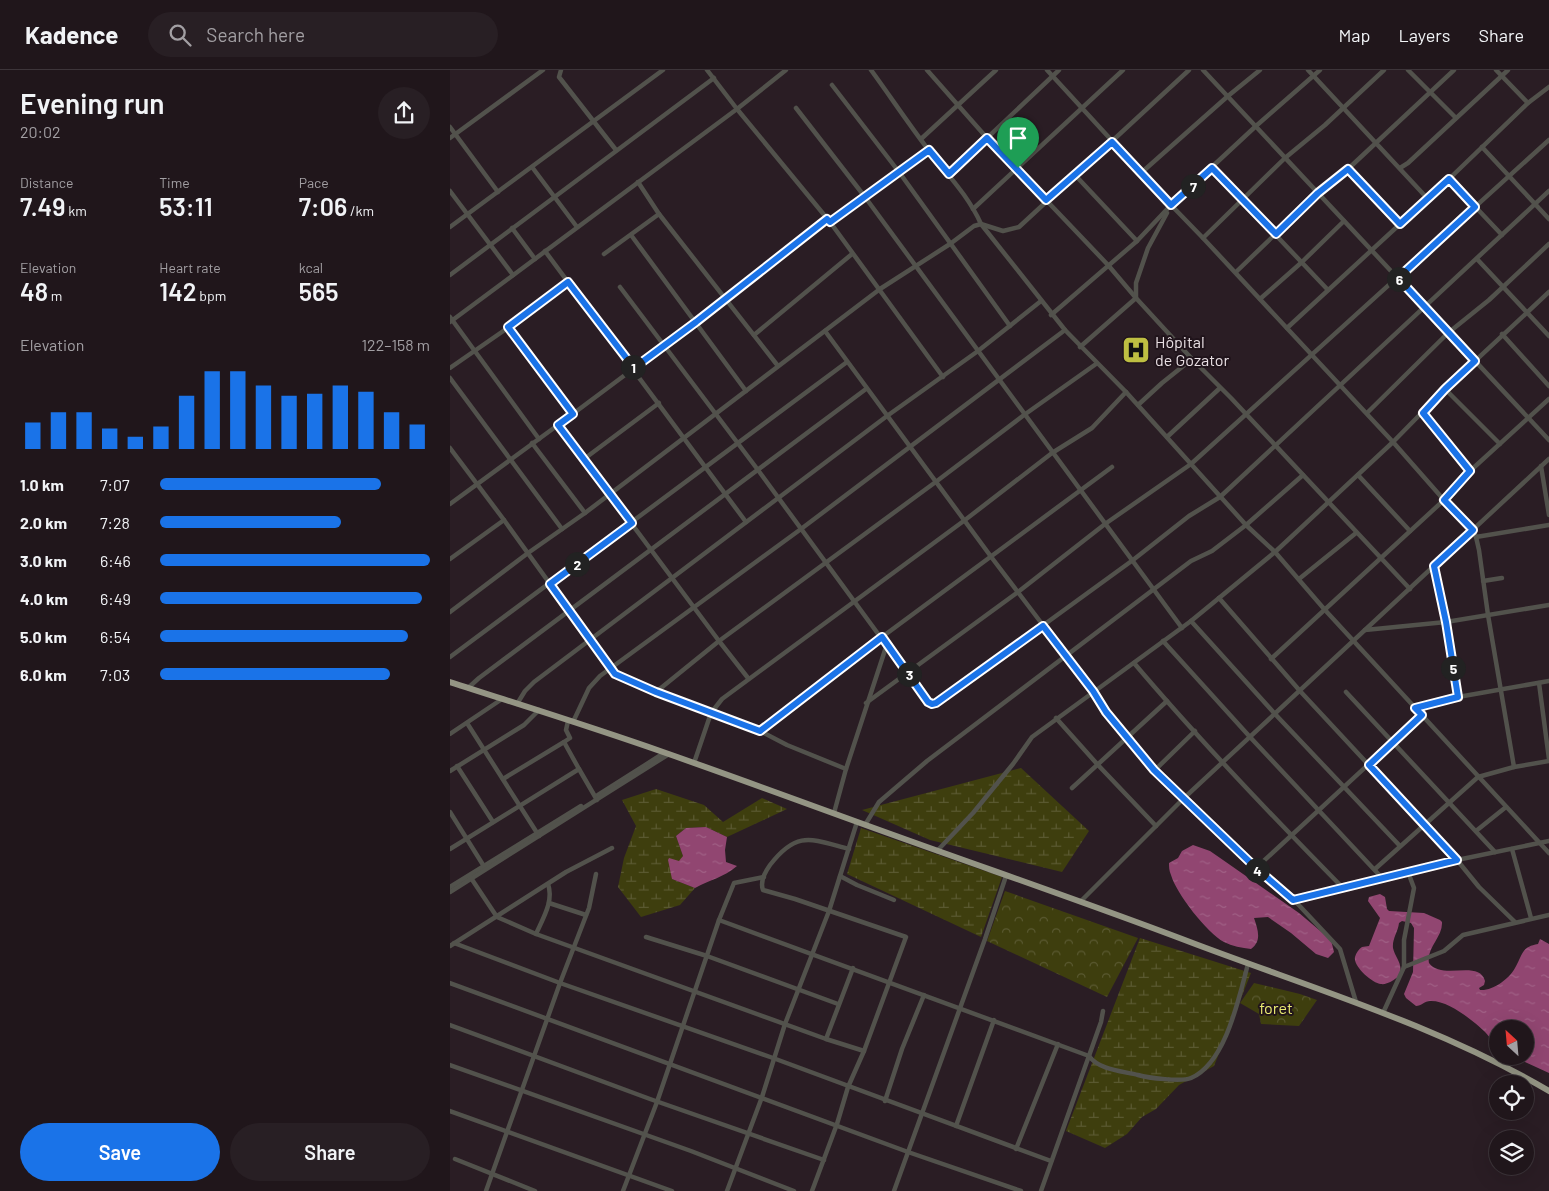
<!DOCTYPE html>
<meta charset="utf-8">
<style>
:root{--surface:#20161b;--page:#281f24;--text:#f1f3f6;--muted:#a29fa3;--line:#3d353a;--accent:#1a73e8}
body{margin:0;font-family:Barlow,sans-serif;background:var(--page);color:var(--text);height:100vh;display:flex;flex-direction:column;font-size:19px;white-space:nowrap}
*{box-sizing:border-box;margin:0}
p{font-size:16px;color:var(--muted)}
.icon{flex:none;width:28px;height:28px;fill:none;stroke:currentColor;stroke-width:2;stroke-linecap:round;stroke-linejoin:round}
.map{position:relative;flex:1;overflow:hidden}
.drawer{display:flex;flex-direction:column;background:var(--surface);width:450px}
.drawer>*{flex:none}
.needle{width:32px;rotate:334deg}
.controls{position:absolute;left:1039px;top:950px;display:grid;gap:10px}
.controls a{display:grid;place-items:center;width:45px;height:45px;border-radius:50%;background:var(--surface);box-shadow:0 5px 20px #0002,0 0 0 1px var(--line);font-size:25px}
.pin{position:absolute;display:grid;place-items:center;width:42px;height:42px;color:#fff;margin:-51px -21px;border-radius:50% 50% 50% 0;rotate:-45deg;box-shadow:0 0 5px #0007}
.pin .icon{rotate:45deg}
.km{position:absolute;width:25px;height:25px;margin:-12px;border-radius:50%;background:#222;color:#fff;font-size:14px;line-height:25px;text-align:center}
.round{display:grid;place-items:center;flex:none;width:52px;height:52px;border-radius:26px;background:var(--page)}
.headline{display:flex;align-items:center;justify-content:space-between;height:85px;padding:0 20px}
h1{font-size:28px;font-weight:600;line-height:38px}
.figures{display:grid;grid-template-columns:repeat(3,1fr);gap:8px;height:85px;padding:5px 20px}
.figures div{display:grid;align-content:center}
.figures b{font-size:25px;font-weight:600}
.figures small{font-size:14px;font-weight:400}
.figures p{font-size:14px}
.chart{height:140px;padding:10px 20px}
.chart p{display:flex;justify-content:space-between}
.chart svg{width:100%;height:90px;margin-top:5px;stroke:var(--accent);stroke-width:6}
.action{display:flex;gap:10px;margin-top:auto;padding:10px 20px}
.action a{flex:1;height:58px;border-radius:30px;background:var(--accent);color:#fff;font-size:20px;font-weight:600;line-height:58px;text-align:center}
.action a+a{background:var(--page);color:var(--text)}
ul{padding:0 20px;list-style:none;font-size:16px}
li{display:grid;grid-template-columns:80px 60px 1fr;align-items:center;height:38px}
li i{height:12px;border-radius:6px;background:var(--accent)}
header{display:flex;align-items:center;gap:30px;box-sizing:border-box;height:70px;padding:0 25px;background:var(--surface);border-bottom:1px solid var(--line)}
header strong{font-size:24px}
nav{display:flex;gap:28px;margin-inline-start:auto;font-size:18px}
.search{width:350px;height:45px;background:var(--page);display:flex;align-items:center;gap:12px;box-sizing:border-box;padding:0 18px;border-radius:28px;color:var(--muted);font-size:19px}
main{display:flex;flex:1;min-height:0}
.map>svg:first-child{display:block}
.forest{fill:url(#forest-crowns)}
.wetland{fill:url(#wetland-marsh)}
.water{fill:url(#water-ripples)}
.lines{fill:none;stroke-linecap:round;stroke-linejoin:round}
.minor{stroke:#52524c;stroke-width:4.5}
.highway{stroke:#949584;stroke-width:6}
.route-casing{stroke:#fff;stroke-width:10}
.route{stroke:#1a73e8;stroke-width:6}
.labels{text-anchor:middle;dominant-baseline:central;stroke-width:4;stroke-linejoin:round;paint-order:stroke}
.poi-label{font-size:16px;fill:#e8dfe3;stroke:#20141b;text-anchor:start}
.park-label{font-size:16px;fill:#eaeb72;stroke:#20141b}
</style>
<header>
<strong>Kadence</strong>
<div class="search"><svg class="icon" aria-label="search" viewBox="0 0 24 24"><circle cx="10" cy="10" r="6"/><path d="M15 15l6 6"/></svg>Search here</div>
<nav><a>Map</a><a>Layers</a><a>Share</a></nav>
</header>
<main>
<section class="drawer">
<div class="headline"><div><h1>Evening run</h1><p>20:02</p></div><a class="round"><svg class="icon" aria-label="share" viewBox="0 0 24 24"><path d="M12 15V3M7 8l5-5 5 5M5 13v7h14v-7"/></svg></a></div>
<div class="figures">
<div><p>Distance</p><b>7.49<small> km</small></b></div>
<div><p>Time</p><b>53:11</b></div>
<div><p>Pace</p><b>7:06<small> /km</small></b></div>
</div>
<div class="figures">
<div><p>Elevation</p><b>48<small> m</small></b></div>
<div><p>Heart rate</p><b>142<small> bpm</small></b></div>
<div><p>kcal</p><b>565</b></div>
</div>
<div class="chart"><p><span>Elevation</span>122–158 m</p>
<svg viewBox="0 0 160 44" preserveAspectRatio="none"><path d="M5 44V31M15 44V26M25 44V26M35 44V34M45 44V38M55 44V33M65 44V18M75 44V6M85 44V6M95 44V13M105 44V18M115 44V17M125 44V13M135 44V16M145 44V26M155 44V32"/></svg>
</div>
<ul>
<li><b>1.0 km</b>7:07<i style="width:82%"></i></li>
<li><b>2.0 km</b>7:28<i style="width:67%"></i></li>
<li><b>3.0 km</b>6:46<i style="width:100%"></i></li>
<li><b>4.0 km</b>6:49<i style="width:97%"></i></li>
<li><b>5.0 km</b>6:54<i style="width:92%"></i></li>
<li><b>6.0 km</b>7:03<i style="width:85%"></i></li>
</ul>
<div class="action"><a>Save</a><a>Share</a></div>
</section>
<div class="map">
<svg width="1099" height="1121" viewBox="0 0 1099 1121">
<defs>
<pattern id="forest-crowns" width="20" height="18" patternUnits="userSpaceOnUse" patternTransform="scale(1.25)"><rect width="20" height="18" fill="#3e3e0e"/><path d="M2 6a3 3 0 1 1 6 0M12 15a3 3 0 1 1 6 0" fill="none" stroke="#5a5931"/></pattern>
<pattern id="wetland-marsh" width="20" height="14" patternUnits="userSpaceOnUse" patternTransform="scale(1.25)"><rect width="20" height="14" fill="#3e3e0e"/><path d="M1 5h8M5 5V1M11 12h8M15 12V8" fill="none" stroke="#5a5931"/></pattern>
<pattern id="water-ripples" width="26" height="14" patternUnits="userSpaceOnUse" patternTransform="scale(1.25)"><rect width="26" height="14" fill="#914671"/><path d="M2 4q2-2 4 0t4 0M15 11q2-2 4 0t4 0" fill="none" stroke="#a06085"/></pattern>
</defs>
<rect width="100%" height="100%" fill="#2a1d24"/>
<g class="forest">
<polygon points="555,821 688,868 657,927 537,871"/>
<polygon points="804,913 850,924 867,930 849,956 811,954 809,944 790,933"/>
</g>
<g class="wetland">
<polygon points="571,698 639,761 612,802 480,770 412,740"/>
<polygon points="206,719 254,735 273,752 312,728 337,739 277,767 256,757 236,758 226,766 233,786 222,809 245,818 230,835 191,847 168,817 174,788 186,756 172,730"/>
<polygon points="411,758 552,807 531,867 397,804"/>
<polygon points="690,868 801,903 764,996 729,1015 706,1039 692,1047 677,1064 655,1078 616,1061"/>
</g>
<g class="water">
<path d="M 256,757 L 277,767 L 275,780 L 276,792 L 287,796 C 273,808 261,809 245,818 L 222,809 L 218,790 L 219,788 L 229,791 L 233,786 L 226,766 L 236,758 Z"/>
<path d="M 743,775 L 760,781 L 773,790 L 849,843 L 881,870 L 884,882 L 878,888 L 866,884 L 841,863 L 818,847 L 804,848 C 808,860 812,871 801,879 C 792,878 782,876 774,872 C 757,863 726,823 721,805 C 719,801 719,796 719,793 L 728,788 L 732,781 Z"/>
<path d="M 930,824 L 935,827 L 937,839 L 939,841 L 974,843 L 990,850 L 992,852 C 993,867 976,878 979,893 C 992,911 1029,889 1035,911 L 1034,915 L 1029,918 L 1030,920 C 1043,921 1059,909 1065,898 C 1073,884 1071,877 1088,874 L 1090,869 L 1099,874 L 1099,1003 L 1075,992 L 1068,986 L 1075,986 L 1075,959 L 1048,959 L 1047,974 C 1041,972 1039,965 1034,961 C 1022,950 998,930 980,931 C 975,931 971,936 966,936 L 956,928 L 954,924 L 963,902 L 964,858 L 961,853 L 952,851 L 949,853 C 948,862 942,869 943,878 C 945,888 954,894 949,906 C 944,910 937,915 931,914 C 922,913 903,896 905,887 C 906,883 909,879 912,877 L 919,876 L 930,848 L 918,831 L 919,827 Z"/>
</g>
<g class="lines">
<g class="minor">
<polyline points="111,0 109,7 166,80"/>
<polyline points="257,0 287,39 380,152 493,307"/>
<path d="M 421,0 C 440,26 458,53 477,78 C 496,103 518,125 531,154 L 615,260 L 676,322 L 796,455 L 825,482 L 875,540 L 1099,783"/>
<polyline points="477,0 537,68 658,195 686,228 742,289 781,328 960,519"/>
<polyline points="597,0 721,135 753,168 943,372 994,430 1023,460 1026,467 1029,480 1038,545 1064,697"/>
<polyline points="753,0 1099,370"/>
<polyline points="858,0 977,128"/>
<polyline points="958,0 1006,48"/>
<polyline points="1046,0 1078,33"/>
<polyline points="382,15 449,102 560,256"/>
<polyline points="346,38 415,127 732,558"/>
<polyline points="0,57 48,122"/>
<polyline points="0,68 93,0"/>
<polyline points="471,69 546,0"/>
<polyline points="1032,77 1099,149"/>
<polyline points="82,97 127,157"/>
<polyline points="762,98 878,220"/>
<polyline points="950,98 958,93 1058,0"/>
<polyline points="898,99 950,154"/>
<polyline points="691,103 778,26 810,0"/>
<polyline points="499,104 609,0"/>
<polyline points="626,106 687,171"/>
<polyline points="999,109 1052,165"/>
<polyline points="188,112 209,144 328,296"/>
<polyline points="0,121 63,205"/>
<polyline points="523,139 673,0"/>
<polyline points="380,152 479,80"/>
<polyline points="0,157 213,0"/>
<polyline points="62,158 85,189"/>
<polyline points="181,165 296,321"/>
<polyline points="753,168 835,88 875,55 934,0"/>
<polyline points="95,181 296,452"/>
<polyline points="154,184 209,144"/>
<polyline points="1027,189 1099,266"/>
<polyline points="786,202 868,123 898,99 1004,0"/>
<polyline points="0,205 264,8"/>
<polyline points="170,217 308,400 478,632 482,634 486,633 683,490 739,446 770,427 1099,121"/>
<polyline points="810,229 852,192 894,151"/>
<polyline points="601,245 687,171 721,135 806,56 870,0"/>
<polyline points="0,247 89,369"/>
<polyline points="0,252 287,39 336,0"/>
<polyline points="59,257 123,343"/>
<polyline points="837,258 999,109 1078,33 1099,17"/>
<path d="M 375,261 L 542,488 L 643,621 C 676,676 724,720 770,764 C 794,787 817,811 843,830 L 1007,790 L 1099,771"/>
<polyline points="1052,264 1099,316"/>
<polyline points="304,265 402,184"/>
<polyline points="630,277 686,228 686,213 698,178 717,143"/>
<polyline points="0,298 59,257 118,212"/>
<polyline points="0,308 112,459"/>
<polyline points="995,319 1050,374"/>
<polyline points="688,335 712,313 742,289"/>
<polyline points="917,343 998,263 1039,230 1099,174"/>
<polyline points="973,343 1020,401"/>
<polyline points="717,367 770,318"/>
<polyline points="82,373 135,443"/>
<polyline points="0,378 54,450 165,604 206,622 310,661 337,675 396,699"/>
<polyline points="134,389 209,333"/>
<polyline points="1091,396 1099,445"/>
<polyline points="908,405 960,461"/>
<polyline points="0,434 108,355"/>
<polyline points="1026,467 1099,455"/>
<polyline points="0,489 54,450"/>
<polyline points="984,496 996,552 1008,627"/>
<polyline points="849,509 906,463"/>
<polyline points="1033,511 1052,508"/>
<polyline points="769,528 850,621 1007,790 1029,817 1065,852"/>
<polyline points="0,542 78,483 135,443 430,219 500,174 524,156 531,154 553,161 569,157 739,0"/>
<polyline points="741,551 825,644 950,776"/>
<polyline points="915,560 996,552 1099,535"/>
<polyline points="713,571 800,667 933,809"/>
<polyline points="0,587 397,292"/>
<polyline points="821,589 994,430 1020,401 1099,329"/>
<path d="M 684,593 C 750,671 821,745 893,818"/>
<polyline points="298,608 269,571 487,411 574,345 646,294"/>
<polyline points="1089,613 1099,689"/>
<polyline points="18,618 29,608 416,319"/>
<polyline points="206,622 269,571 108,355 246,252 377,149"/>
<polyline points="896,622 1045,782"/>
<polyline points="416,633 568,522 655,454 741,394 1099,70"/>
<polyline points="67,634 75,621 84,612 437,346 528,281 591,231"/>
<polyline points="965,638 1008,627 1099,611"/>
<polyline points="606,648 648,695 706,756"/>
<polyline points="123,652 139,618 150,606 351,459 615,260"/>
<polyline points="17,653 89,766"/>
<polyline points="310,661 432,567 662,397"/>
<polyline points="0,664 52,629"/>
<polyline points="244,693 261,643 272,629 515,450 602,383 642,358 676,322"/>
<polyline points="7,696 43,752"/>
<polyline points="129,699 147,730"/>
<polyline points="705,700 745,661"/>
<polyline points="0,701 74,655 89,640"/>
<polyline points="53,709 114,672"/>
<polyline points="622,718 717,631"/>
<polyline points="148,725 214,683"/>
<polyline points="0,742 35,798"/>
<polyline points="384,743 396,699 437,574"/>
<polyline points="415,755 429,732 477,691 741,491 762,481 796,455 853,405"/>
<polyline points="1026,761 1056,737"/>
<polyline points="0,779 129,699 114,672 120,668 116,660 118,651"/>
<polyline points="1062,779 1081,848"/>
<polyline points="487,781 523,743 563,694 582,667 741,551 825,482 943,372 995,319 1099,222"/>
<polyline points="806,798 972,645"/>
<polyline points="925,799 1028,707 1064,697 1099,691"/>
<polyline points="390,806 407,815 444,830"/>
<path d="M 314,807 L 284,813 L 269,850 L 639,986 C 649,1000 672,1001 688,1005 C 698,1008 732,1012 741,1008 C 776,993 789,927 798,894"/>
<polyline points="21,808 47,847 86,864 376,969 414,981"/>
<polyline points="0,817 131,736"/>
<polyline points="0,822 219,684"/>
<polyline points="631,831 733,729 1099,389"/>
<polyline points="845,831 890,879 906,932"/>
<polyline points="99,833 136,845"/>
<path d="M 86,864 C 93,848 104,831 98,814"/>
<polyline points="196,867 257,886 388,934"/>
<polyline points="4,873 110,913 323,988 601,1091"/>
<polyline points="0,876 116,802 162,778"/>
<polyline points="954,897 994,881 1013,865 1099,845"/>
<polyline points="0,913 458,1082 571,1121"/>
<polyline points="933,943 954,897 954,870 964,818 958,802"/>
<polyline points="0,955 200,1029 374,1090"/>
<polyline points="376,969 403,898"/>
<polyline points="0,995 241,1081 344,1121"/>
<polyline points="435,1031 452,979 474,925"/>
<polyline points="0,1041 222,1121"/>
<polyline points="506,1056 544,950"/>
<polyline points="566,1079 608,974"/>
<polyline points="5,1089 85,1121"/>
<polyline points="36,1121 110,913 139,838 146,804"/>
<polyline points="173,1121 207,1032 269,850"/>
<polyline points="277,1121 312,1027 335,954 379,841 407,752"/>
<path d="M 362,1121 L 387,1054 L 398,1017 L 414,981 L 456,867 L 345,829 L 313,820 C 310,812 315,802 320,795 C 347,760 361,769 399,779"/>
<polyline points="444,1121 535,869 556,806"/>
<polyline points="591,1121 651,952 653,941"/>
</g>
<path class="highway" d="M 0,612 C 71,635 142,657 213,682 C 296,711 379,742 463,772 C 555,805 648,837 740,872 C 861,918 987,955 1099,1021"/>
</g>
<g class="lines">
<g class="route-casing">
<polygon id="route" points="537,68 596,130 662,72 721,135 762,98 826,164 868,123 898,99 950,154 999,109 1025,137 948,208 1025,291 995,319 973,343 1020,401 994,430 1023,460 984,496 996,552 1008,627 965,638 972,645 919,695 1007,790 843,830 806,798 704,700 656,642 643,621 593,556 486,633 482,634 478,632 432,567 310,661 206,622 165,604 100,514 182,453 108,355 123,344 58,257 118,212 184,298 246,252 377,149 380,152 479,80 499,104"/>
</g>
<use href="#route" class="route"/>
</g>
<defs>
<g id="hospital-square" transform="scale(1.4375)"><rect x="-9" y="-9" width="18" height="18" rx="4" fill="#bebf42" stroke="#20141b"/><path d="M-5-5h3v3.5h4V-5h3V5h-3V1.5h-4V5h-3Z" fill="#111"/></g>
</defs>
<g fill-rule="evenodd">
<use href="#hospital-square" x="686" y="280"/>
</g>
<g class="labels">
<g class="poi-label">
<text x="705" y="271">Hôpital<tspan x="705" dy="18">de Gozator</tspan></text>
</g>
<g class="park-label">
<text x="826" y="937">foret</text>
</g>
</g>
</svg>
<div class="controls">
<a><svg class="needle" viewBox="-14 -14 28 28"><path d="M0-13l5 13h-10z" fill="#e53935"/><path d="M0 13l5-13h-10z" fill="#a29fa3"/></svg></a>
<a><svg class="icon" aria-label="locate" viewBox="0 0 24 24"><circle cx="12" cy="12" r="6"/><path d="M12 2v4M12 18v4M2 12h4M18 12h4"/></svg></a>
<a><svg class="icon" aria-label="layers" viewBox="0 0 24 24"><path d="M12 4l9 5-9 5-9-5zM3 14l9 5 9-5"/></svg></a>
</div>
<div class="pin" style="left:568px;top:98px;background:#1e9e55"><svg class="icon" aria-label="arrive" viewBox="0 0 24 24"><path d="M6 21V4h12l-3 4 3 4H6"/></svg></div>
<b class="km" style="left:183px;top:297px">1</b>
<b class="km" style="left:127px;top:494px">2</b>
<b class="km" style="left:459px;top:604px">3</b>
<b class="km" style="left:807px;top:800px">4</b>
<b class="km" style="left:1003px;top:598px">5</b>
<b class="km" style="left:949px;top:209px">6</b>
<b class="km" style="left:743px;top:116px">7</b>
</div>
</main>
